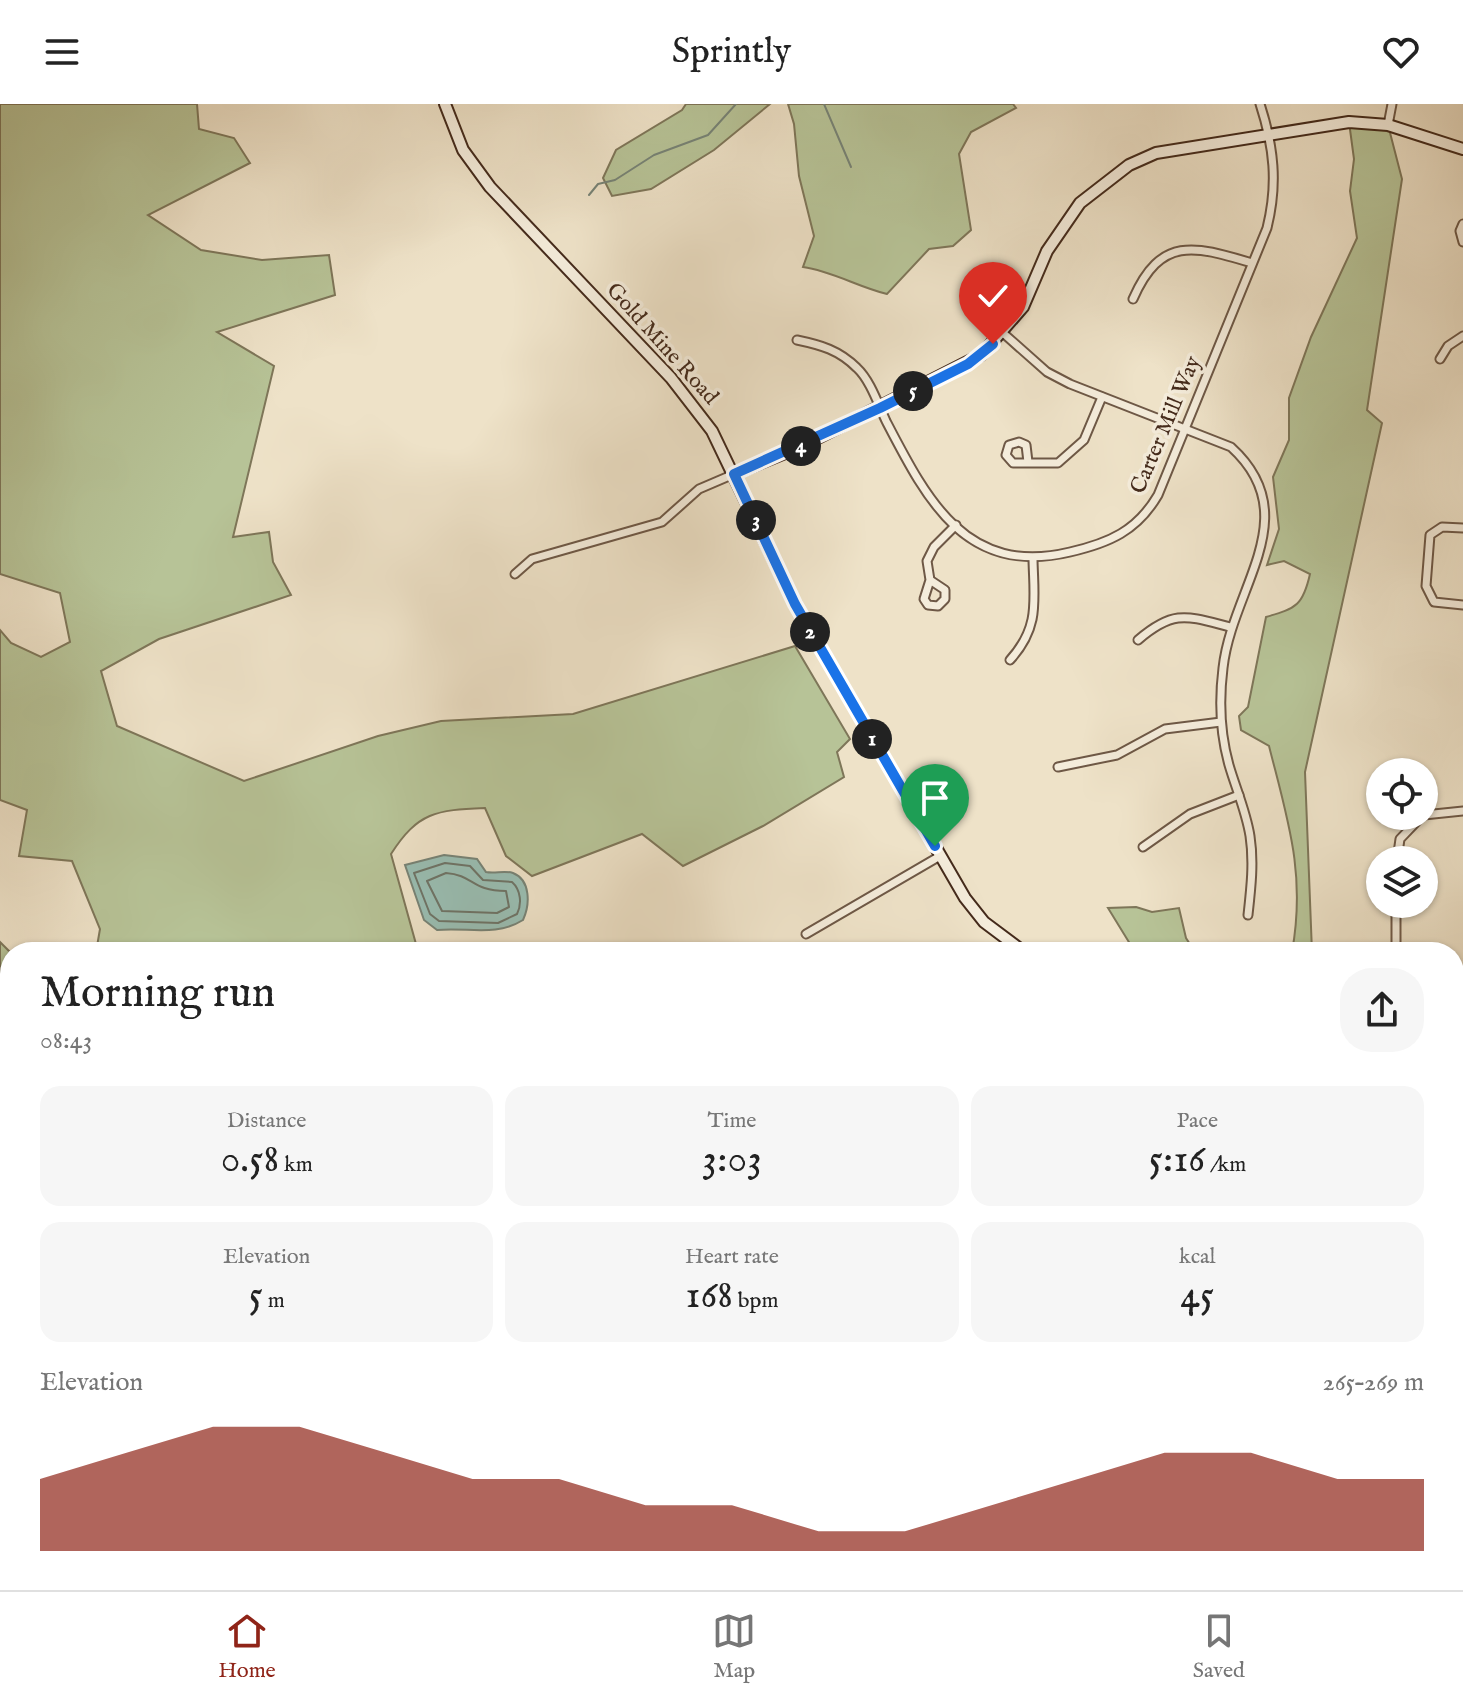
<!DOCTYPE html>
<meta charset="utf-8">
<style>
:root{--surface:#fff;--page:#f6f6f6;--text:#222;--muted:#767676;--line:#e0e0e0;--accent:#8f2418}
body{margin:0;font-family:"IM FELL English",serif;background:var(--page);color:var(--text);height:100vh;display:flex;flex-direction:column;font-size:30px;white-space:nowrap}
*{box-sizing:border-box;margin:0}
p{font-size:26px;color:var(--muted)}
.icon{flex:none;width:44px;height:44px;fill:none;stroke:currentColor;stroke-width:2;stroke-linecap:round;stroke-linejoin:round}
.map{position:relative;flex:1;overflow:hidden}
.panel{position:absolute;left:0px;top:838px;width:1464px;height:648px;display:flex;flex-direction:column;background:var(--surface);border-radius:32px 32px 0 0;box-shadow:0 2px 6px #0004}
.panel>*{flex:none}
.controls{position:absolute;left:1366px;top:654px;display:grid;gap:16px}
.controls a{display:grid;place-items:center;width:72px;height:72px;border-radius:50%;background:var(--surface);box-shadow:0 2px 6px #0004;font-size:40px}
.pin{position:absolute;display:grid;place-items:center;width:68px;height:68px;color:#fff;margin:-82px -34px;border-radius:50% 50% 50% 0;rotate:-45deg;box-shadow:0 0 8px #0007}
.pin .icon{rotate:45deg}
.km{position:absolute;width:40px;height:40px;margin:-20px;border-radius:50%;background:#222;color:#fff;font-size:22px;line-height:40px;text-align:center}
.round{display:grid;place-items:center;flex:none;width:84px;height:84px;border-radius:32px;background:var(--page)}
.headline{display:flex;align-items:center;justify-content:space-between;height:136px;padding:0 40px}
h1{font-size:44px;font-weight:600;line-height:60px}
.metrics{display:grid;grid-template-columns:repeat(3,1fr);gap:12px;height:136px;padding:8px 40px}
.metrics div{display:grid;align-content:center;border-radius:20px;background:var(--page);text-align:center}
.metrics b{font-size:40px;font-weight:600}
.metrics small{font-size:22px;font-weight:400}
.metrics p{font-size:22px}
.chart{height:224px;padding:16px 40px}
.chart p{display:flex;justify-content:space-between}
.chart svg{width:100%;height:144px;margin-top:8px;fill:var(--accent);opacity:.7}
header{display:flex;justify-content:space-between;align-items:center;height:104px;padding:0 40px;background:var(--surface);font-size:36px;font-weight:600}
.dock{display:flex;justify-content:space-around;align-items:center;height:112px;border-top:2px solid var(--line);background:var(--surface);font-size:22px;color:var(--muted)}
.dock a{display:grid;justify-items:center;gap:4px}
.dock .on{color:var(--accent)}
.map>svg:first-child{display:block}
.green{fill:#b7c397;stroke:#7e7659;stroke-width:2}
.water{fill:#99beb3;stroke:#778376;stroke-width:2}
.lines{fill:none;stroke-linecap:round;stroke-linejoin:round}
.shore{stroke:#6e7467;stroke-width:2}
.stream{stroke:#778376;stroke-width:2}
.street-casing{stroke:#6e5846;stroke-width:11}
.secondary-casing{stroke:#442a1b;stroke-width:14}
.primary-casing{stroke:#442a1b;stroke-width:15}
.street{stroke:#f4ecdb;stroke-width:7}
.secondary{stroke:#f4ecdb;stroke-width:10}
.primary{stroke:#eee2c8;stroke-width:11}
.route-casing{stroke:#fff;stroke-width:16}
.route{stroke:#1a73e8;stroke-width:10}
.labels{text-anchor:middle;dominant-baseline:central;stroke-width:7;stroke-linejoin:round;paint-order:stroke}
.street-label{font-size:22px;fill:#442a1b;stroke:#f4ecdb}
</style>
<header><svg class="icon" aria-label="menu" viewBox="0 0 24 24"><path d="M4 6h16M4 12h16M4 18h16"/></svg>Sprintly<svg class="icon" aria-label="heart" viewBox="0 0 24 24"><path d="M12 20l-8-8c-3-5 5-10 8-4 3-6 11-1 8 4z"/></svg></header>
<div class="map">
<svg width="1463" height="1486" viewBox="0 0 1463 1486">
<rect width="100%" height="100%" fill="#eee2c8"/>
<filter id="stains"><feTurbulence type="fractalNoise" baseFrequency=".0025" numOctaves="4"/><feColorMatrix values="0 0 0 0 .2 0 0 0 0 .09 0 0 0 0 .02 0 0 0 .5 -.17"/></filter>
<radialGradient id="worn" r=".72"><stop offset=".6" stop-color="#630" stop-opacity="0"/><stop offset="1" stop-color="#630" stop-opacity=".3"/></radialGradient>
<g class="green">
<path d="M 0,0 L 197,0 L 199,25 L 234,34 L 250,59 L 148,111 L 201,146 L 262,156 L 329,151 L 335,191 L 217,228 L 274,262 L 233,433 L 269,428 L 273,458 L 291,491 L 159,535 L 101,567 L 117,622 L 244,677 L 378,632 L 441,617 L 573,610 L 795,542 L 850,635 L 837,648 L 844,673 L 763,722 L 683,762 L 642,730 L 532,772 L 506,752 L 485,704 C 436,706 418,708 391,750 L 416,840 L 431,848 L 96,848 L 100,825 L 72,757 L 19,752 L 27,706 L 0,696 L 0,526 L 11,539 L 41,553 L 70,538 L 60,489 L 0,470 Z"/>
<polygon points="686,0 770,0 714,46 651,85 612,92 603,74 616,46 682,6"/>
<path d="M 788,0 L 1013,0 L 1016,4 L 971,28 L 959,50 L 971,126 L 953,142 L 929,145 L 887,190 C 858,183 832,167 803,163 L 814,132 L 799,72 L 794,20 Z"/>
<path d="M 1349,18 L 1388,21 L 1402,75 L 1367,306 L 1382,319 L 1305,668 L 1312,848 L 1292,848 C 1306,770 1288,717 1269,642 L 1241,626 L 1239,612 L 1248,603 L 1266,513 C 1297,504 1303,501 1310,470 L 1284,457 L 1267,461 L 1279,425 L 1273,373 L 1289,336 L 1289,294 L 1311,233 L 1357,134 L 1350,87 L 1354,55 Z"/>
<polygon points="1136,803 1152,808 1179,804 1186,834 1195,848 1135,848 1108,804"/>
<polygon points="0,838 10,848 10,1012 0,1013"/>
<polygon points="10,1304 10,1462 0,1460 0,1317"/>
<polygon points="37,1476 662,1476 675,1486 22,1486"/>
<polygon points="819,1476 1123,1476 1119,1486 813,1486"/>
</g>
<path class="water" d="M 444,751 L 477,755 L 486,768 C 495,770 504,766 513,769 C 531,776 530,801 523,816 C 496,833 468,823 437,826 L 424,816 L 405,761 Z"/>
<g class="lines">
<g class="shore">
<path d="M 445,759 L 470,762 L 483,776 L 512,778 C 521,786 522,800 517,810 L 498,819 L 439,817 L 430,810 L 414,769 Z"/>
<path d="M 446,769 C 474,771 471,787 506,787 L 509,803 L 497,809 L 442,807 L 427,777 Z"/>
</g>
<g class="stream">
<polyline points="824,0 851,63"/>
<polyline points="589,91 598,80 615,76 654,51 708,31 736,0"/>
<polyline points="522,1476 534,1486"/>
<polyline points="65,1486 76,1477 95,1476"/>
</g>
<g class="street-casing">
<g id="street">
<polyline points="1388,21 1392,0"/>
<polyline points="1463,120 1460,127 1463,138"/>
<path d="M 1133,195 C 1161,131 1195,142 1252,159"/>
<path d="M 1003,229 L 1047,268 L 1070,280 L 1231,343 C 1307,412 1232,483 1223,564 C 1219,596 1220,629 1229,661 C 1236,685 1246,707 1250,732 C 1254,758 1251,784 1248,811"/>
<path d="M 797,236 C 821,241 839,246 857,264 C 870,276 878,300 886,317 C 927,396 966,473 1070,448 C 1109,439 1137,427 1158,391 L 1267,124 C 1278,80 1274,43 1260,0"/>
<polyline points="1440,255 1448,242 1463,232"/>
<polyline points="1028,358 1026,341 1019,338 1009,341 1006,351 1013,359 1058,359 1084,336 1102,293"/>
<polyline points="1463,424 1442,423 1430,431 1426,482 1434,498 1463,501"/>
<polyline points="515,470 532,455 662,418 699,385 734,370"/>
<polyline points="930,476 945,486 945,495 938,502 928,501 924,495 930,476 927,457 934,443 956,421"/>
<path d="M 1138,536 C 1174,505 1187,512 1230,523"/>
<path d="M 1010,556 C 1040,523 1034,497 1033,456"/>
<polyline points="1058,663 1117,651 1165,625 1221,618"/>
<polyline points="1424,711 1463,707"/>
<polyline points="1143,743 1190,710 1239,691"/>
<polyline points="1397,756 1400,735 1422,712"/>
<polyline points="806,830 940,752"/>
<polyline points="1396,848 1396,800"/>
<polyline points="1454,938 1463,939"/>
<polyline points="1454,1164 1463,1164"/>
<polyline points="1454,1330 1463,1343"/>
<polyline points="763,1476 775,1486"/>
<polyline points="1269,1476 1276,1486"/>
<polyline points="1423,1476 1436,1486"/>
<polyline points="813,1486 819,1476"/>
<polyline points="1119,1486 1123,1476"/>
</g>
</g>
<g class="secondary-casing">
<g id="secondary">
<polyline points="445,0 463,46 490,83 671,274 712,327 795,500 965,794 984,818 1024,848"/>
<polyline points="734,370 802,342 981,251 1023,203 1047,147 1080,99 1129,61 1156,49 1349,18 1388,21 1463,45"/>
<polyline points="0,1202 10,1210"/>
<polyline points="16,1486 17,1476"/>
</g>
</g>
<g class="primary-casing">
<g id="primary">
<polyline points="1454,1060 1463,1060"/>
<polyline points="357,1486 362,1476"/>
</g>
</g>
<use href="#street" class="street"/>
<use href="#secondary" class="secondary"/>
<use href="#primary" class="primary"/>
</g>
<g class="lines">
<g class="route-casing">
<polyline id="route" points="935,742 795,500 734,370 880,304 968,260 993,240"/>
</g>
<use href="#route" class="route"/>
</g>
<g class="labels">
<g class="street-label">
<text transform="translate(662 240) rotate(48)">Gold Mine Road</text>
<text transform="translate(1166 321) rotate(-67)">Carter Mill Way</text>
</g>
</g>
<rect width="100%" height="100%" filter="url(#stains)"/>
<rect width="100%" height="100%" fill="url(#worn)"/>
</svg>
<div class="controls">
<a><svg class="icon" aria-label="locate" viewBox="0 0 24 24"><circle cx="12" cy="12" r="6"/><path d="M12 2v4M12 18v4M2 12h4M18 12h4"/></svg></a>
<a><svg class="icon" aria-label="layers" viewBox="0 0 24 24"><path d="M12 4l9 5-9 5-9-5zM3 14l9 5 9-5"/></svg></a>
</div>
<div class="pin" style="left:935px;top:742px;background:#1e9e55"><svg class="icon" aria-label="arrive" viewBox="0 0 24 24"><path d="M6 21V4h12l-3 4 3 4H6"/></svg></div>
<div class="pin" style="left:993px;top:240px;background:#d93025"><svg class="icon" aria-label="check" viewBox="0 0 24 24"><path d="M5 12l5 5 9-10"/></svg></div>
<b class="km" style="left:872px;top:635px">1</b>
<b class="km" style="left:810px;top:528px">2</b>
<b class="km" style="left:756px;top:416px">3</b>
<b class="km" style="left:801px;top:342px">4</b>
<b class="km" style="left:913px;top:287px">5</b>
<section class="panel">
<div class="headline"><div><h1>Morning run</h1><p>08:43</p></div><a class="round"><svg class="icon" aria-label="share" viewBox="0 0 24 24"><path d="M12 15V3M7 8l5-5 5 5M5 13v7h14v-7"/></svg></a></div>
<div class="metrics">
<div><p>Distance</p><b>0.58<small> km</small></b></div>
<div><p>Time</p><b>3:03</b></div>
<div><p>Pace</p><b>5:16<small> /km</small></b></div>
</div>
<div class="metrics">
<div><p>Elevation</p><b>5<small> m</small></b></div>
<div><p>Heart rate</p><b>168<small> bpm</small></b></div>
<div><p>kcal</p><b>45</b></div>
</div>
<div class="chart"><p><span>Elevation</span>265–269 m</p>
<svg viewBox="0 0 160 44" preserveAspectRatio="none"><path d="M0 44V22L10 14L20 6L30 6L40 14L50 22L60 22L70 30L80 30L90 38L100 38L110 30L120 22L130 14L140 14L150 22L160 22V44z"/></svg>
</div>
</section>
</div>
<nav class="dock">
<a class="on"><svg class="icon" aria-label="home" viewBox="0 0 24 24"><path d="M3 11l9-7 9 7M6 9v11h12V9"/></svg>Home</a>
<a><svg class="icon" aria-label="map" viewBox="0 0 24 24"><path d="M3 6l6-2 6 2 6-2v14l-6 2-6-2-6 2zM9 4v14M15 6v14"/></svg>Map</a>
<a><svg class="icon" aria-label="saved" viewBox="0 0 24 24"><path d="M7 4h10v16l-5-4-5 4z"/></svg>Saved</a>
</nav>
